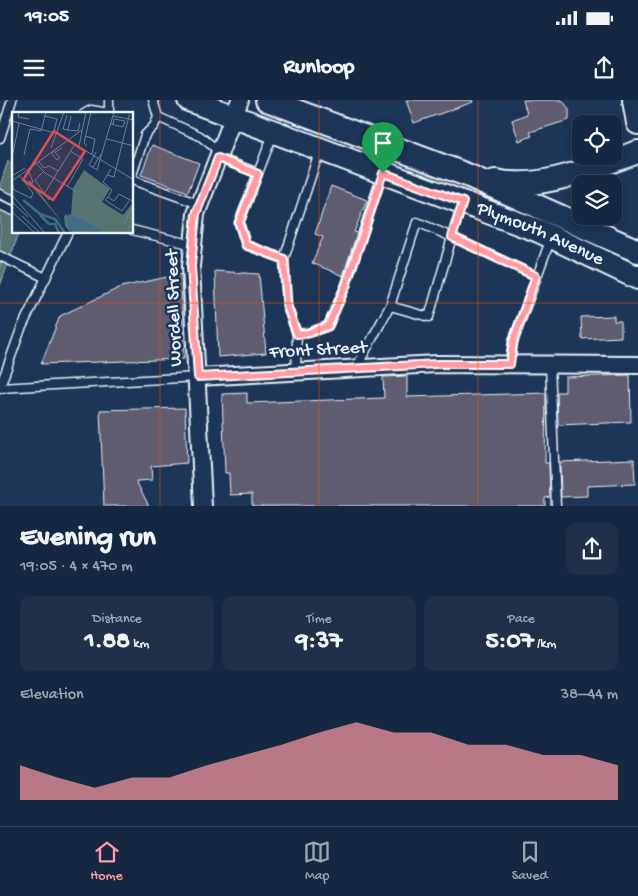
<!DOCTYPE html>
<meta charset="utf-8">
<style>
:root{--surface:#162841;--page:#1f3048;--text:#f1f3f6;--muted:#9ea6b1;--line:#35445a;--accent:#ff9aa2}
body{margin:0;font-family:"Gochi Hand",sans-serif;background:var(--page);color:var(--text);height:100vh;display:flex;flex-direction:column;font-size:19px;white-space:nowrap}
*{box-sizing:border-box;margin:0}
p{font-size:16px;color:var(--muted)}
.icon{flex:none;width:28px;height:28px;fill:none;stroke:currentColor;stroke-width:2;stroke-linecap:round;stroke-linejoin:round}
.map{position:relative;height:406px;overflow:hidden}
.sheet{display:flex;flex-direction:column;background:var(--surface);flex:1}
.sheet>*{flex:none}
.fabs{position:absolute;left:572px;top:15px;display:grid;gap:10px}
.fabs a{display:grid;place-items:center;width:50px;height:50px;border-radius:10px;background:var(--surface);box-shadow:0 2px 8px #0003,0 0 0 1px var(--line);font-size:25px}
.pin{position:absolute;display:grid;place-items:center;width:42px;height:42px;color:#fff;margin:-51px -21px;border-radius:50% 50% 50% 0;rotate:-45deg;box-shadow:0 0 5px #0007}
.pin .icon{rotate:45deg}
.round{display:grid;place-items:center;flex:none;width:52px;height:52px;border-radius:10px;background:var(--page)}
.headline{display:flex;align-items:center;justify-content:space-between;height:85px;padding:0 20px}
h1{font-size:28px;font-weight:800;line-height:38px}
.stats{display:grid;grid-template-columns:repeat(3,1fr);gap:8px;height:85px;padding:5px 20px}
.stats div{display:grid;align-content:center;border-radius:10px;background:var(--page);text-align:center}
.stats b{font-size:25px;font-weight:800}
.stats small{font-size:14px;font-weight:400}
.stats p{font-size:14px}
.chart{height:140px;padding:10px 20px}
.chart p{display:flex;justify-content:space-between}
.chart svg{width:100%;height:90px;margin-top:5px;fill:var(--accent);opacity:.7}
.status{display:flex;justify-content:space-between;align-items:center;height:35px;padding:0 25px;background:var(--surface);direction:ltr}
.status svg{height:14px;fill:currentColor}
header{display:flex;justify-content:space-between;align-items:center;height:65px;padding:0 20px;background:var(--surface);font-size:22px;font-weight:800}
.menu{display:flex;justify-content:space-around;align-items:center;height:70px;border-top:1px solid var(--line);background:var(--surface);font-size:14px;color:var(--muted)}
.menu a{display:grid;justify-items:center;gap:2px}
.menu .on{color:var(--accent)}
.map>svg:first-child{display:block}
.green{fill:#567371;stroke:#9fb2b4}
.building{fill:#605b6f;stroke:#e8f1f8}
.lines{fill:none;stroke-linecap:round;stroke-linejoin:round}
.service-casing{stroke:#e8f1f8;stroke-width:11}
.minor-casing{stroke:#e8f1f8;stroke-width:20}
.secondary-casing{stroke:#e8f1f8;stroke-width:26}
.service{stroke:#1d3557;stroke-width:8}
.minor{stroke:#1d3557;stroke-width:16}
.secondary{stroke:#1d3557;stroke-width:22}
.route-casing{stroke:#fff;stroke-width:10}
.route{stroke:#ff9aa2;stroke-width:6}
.grid{fill:none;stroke:#e8590c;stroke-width:1;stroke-opacity:0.55}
.labels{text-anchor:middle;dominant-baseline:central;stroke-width:5;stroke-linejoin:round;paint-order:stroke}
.street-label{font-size:19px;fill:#e8f1f8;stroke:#1d3557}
.inset-river{fill:none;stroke:#406c84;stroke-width:2.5}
.inset-road{fill:none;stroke:#6e8097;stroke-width:1}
.view{fill:#da5052;fill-opacity:0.15;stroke:#da5052;stroke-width:2.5}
.inset-edge{fill:none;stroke:#e8f1f8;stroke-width:2.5}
</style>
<div class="status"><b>19:05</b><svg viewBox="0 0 49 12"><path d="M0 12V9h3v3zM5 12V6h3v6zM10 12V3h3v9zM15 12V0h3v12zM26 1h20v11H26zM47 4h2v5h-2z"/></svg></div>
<header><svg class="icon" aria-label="menu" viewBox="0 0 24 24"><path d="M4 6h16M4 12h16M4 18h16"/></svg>Runloop<svg class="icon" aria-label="share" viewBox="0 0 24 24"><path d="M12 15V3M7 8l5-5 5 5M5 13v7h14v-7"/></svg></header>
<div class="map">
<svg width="638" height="406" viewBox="0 0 638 406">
<rect width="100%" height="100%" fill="#1d3557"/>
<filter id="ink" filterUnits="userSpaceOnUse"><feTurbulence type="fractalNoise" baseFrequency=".02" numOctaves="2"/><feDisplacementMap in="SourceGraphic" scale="10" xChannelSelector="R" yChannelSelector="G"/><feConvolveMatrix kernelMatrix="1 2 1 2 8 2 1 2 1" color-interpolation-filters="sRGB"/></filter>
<g filter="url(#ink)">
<polygon class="green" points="8,61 14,63 14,132 19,133 0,186 0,85"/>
<g class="building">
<polygon points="406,0 472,0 473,2 414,23"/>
<polygon points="523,0 562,0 569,9 569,20 530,32 532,36 519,41 512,20 527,14"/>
<polygon points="152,45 199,63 188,92 141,75"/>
<polygon points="331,86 367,100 354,132 357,133 343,176 312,163 323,137 315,134"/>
<polygon points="215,171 259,174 266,253 218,257"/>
<polygon points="181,174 184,259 41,264 60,216 121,187"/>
<polygon points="614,216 614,221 621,221 621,237 582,239 581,217"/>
<polygon points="630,275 631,322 558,325 557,292 565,292 565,277"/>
<polygon points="407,276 407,297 546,293 545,363 549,363 550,397 545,398 545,406 252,406 252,394 230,395 229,373 225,373 222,294 247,293 247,303 384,298 383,277"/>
<polygon points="185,308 187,363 151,366 152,380 136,381 149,406 104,406 100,310"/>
<polygon points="634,359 635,384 587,386 587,396 561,397 560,362"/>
</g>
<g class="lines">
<g class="service-casing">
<g id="service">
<polyline points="109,0 109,14"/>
<polyline points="84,14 91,10 109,13"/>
<polyline points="158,17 200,36 220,52"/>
<polyline points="273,34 239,123 246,145 284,159 287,206 297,234 296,272"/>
<polyline points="0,38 12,0"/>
<polyline points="218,58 258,73"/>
<polyline points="132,75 145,35 154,26 158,17 153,0"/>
<polyline points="132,80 199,104"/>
<polyline points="0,94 14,100"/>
<polyline points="462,103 452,137 417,122 390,206 429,217 452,137 536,176"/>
<polyline points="0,105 14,111"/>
<polyline points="132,130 193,145"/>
<polyline points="0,156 46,178"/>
<polyline points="284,159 319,52"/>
<polyline points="297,234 308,233 328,226 346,185 382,75"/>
<polyline points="510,264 513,242 551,138"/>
<polyline points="550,265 556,406"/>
<polyline points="356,268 390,206"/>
<polyline points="0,287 21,229 68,132"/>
<polyline points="0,288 198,277"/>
</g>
</g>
<g class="minor-casing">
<g id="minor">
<polyline points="198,277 437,264 638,265"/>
<polyline points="203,406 191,166 196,114 240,0"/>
</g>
</g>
<g class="secondary-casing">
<g id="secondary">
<path id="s1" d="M 189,0 L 539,131 L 638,178"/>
<polyline points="267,0 467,75 638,151"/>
<polyline points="634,0 638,23"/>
<path d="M 495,81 C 543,91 593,67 638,52"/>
</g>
</g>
<use href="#service" class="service"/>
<use href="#minor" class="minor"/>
<use href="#secondary" class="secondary"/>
</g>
</g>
<g class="lines" filter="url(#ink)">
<g class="route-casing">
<polygon id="route" points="218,58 258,74 239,123 246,145 284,159 287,206 297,234 308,233 328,226 346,185 383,73 463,102 452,137 536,176 513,242 510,264 437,264 198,277 191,166 196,114"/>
</g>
<use href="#route" class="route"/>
</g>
<path class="grid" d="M 160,0 L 160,406M 319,0 L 319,406M 478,0 L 478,406M 0,203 L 638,203"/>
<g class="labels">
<g class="street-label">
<text stroke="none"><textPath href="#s1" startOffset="376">Plymouth Avenue</textPath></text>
<text transform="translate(175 208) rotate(-92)">Wordell Street</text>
<text transform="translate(318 251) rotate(-3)">Front Street</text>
</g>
</g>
<g transform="translate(12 12)">
<rect width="121" height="121" fill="#1d3557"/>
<path d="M 72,58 L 98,77 L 90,90 L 111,103 L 121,91 L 121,121 L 92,121 L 59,104 L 61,76 ZM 18,68 L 53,114 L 52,104 L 55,102 L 59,121 L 16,70 Z" fill="#567371"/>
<path d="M 57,102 L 87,116 L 92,121 L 60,121 L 54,107 Z" fill="#406c84"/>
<path class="inset-river" d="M 11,88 L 28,102 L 43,107 L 53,121M 28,103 L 37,112 L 43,112 L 47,121"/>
<path class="inset-road" d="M 7,0 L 6,5 L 17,7M 55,3 L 51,17 L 56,18 L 59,4M 33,4 L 45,7 L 42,20M 101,4 L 122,8M 0,9 L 46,22 L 122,68M 99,12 L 111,15 L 113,9 L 102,7 L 101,12M 56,18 L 66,19 L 68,11M 73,24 L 83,27 L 80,42M 95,27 L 122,34M 67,34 L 74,0M 75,34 L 72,31 L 79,0M 39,36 L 52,0M 42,38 L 40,42 L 45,48 L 48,46 L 43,40 L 50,36M 84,40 L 77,53 L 85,58 L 102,0M 1,41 L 7,11M 12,43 L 18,17 L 29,19 L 34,0M 22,49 L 33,61 L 65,80M 27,50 L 32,56 L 37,54 L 46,59M 81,55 L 89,42M 31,60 L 23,68 L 37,88M 95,63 L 102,65 L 118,0M 0,64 L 13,56M 0,69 L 2,78 L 19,86 L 21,81 L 7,63M 0,69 L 70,18M 16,73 L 21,70 L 17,60M 55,75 L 71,47 L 58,39M 32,82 L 63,32M 0,83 L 32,120M 96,85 L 100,78 L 91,70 L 99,57M 117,89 L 110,99 L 93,88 L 96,85 L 102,89 L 107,82 L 122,90M 0,90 L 16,105M 0,100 L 23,121M 10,104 L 28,121M 112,112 L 122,91"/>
<path class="view" d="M 42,19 L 73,39 L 41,88 L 11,68 Z"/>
<rect width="121" height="121" class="inset-edge"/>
</g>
</svg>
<div class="fabs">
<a><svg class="icon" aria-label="locate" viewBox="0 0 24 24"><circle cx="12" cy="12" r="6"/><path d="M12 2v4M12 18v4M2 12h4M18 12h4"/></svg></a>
<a><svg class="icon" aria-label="layers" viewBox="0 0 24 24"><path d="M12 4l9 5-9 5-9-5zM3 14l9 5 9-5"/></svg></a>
</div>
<div class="pin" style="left:383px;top:73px;background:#1e9e55"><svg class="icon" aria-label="arrive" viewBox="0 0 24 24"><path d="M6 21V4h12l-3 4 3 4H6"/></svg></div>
</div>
<section class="sheet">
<div class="headline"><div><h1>Evening run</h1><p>19:05 · 4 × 470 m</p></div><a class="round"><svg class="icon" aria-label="share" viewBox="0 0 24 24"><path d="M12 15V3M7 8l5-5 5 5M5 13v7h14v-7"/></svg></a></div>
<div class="stats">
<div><p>Distance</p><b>1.88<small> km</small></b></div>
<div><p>Time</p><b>9:37</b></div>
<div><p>Pace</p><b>5:07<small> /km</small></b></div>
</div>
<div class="chart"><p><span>Elevation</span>38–44 m</p>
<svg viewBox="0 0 160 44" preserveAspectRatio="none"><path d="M0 44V27L10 33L20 38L30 33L40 33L50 27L60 22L70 17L80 11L90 6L100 11L110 11L120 17L130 17L140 22L150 22L160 27V44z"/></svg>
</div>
</section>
<nav class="menu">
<a class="on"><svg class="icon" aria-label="home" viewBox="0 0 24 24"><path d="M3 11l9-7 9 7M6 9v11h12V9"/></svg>Home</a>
<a><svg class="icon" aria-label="map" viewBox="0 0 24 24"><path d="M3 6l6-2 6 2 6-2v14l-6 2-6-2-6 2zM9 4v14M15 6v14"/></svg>Map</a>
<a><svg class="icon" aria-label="saved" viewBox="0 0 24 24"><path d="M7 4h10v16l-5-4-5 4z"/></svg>Saved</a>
</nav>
